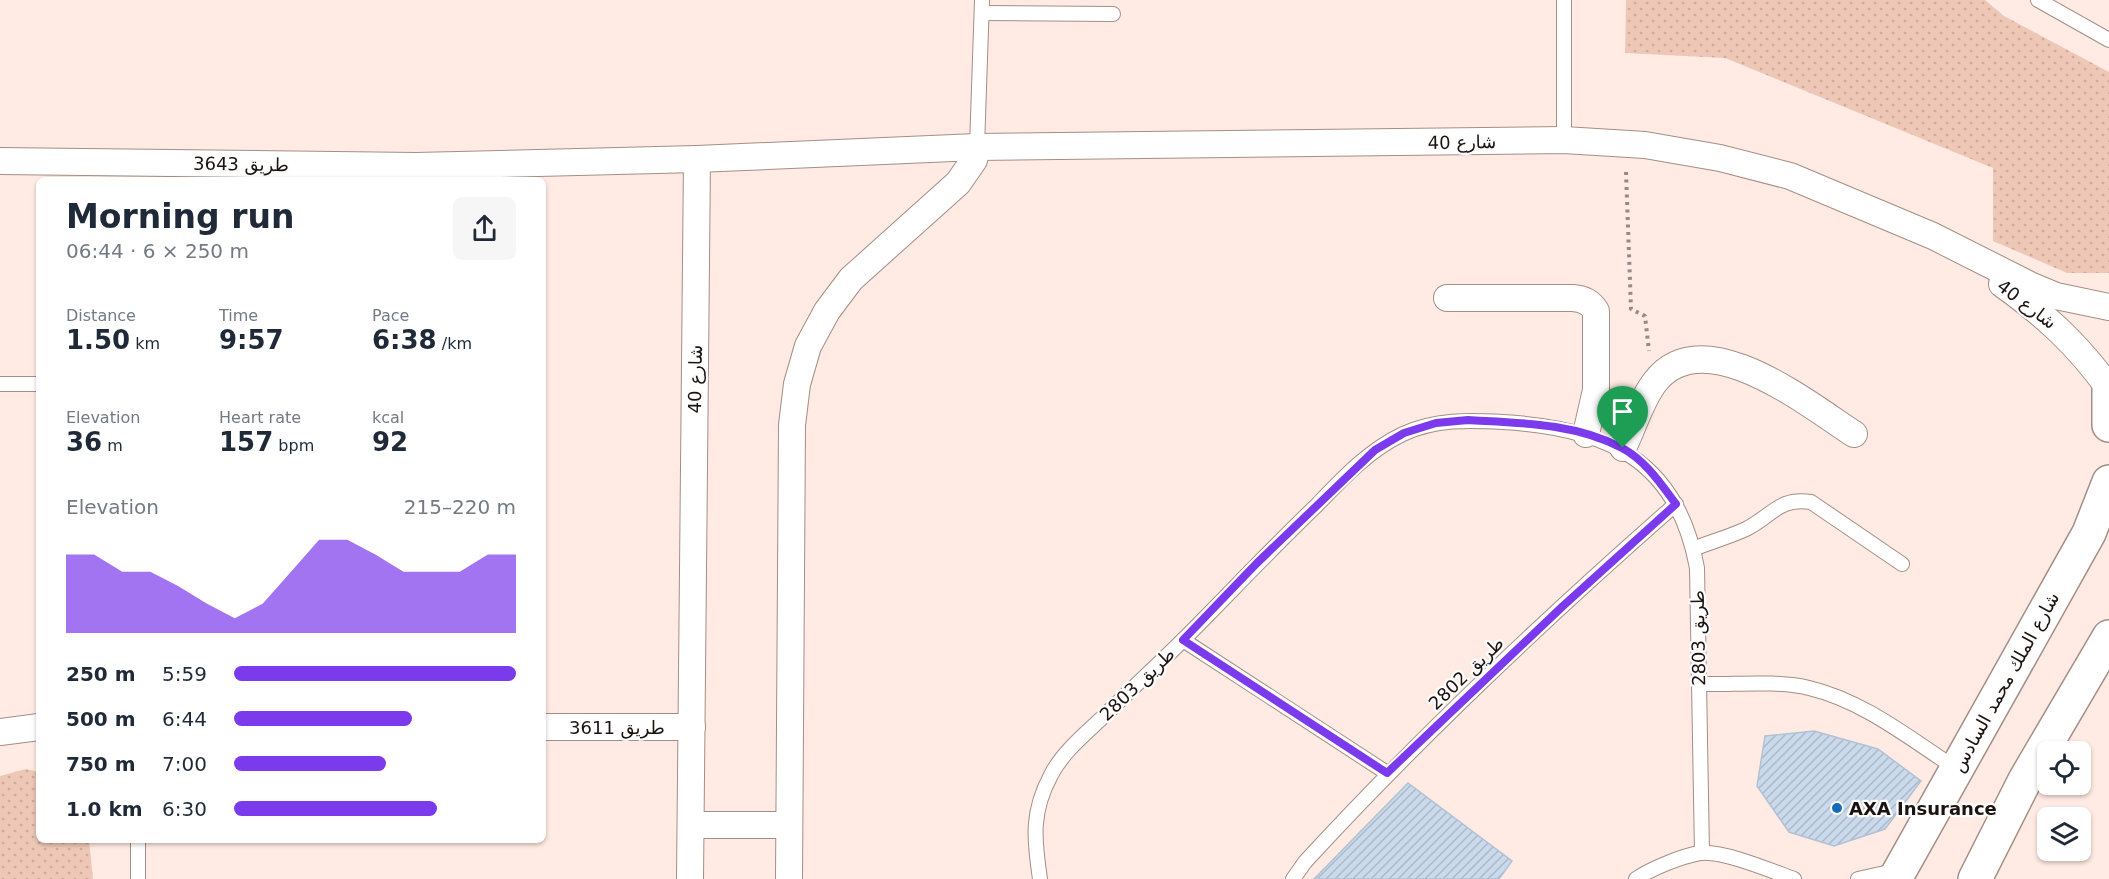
<!DOCTYPE html>
<meta charset="utf-8">
<style>
:root{--surface:#fff;--page:#f6f6f7;--text:#1f2937;--muted:#747a83;--accent:#7c3aed}
body{margin:0;font-family:"DejaVu Sans",Cairo,sans-serif;background:var(--page);color:var(--text);height:100vh;display:flex;flex-direction:column;font-size:22px;white-space:nowrap}
*{box-sizing:border-box;margin:0}
p{font-size:20px;color:var(--muted)}
.icon{flex:none;width:33px;height:33px;fill:none;stroke:currentColor;stroke-width:2;stroke-linecap:round;stroke-linejoin:round}
.map{position:relative;flex:1;overflow:hidden}
.side{position:absolute;left:36px;top:177px;width:510px;height:666px;display:flex;flex-direction:column;background:var(--surface);border-radius:9px;box-shadow:0 2px 4px #0004}
.side>*{flex:none}
.controls{position:absolute;left:2037px;top:741px;display:grid;gap:12px}
.controls a{display:grid;place-items:center;width:54px;height:54px;border-radius:9px;background:var(--surface);box-shadow:0 2px 4px #0004;font-size:30px}
.pin{position:absolute;display:grid;place-items:center;width:51px;height:51px;color:#fff;margin:-62px -26px;border-radius:50% 50% 50% 0;rotate:-45deg;box-shadow:0 0 6px #0007}
.pin .icon{rotate:45deg}
.round{display:grid;place-items:center;flex:none;width:63px;height:63px;border-radius:9px;background:var(--page)}
.head{display:flex;align-items:center;justify-content:space-between;height:102px;padding:0 30px}
h1{font-size:33px;font-weight:800;line-height:45px}
.figures{display:grid;grid-template-columns:repeat(3,1fr);gap:9px;height:102px;padding:6px 30px}
.figures div{display:grid;align-content:center}
.figures b{font-size:26px;font-weight:800}
.figures small{font-size:16px;font-weight:400}
.figures p{font-size:16px}
.chart{height:168px;padding:12px 30px}
.chart p{display:flex;justify-content:space-between}
.chart svg{width:100%;height:108px;margin-top:6px;fill:var(--accent);opacity:.7}
ul{padding:0 30px;list-style:none;font-size:20px}
li{display:grid;grid-template-columns:96px 72px 1fr;align-items:center;height:45px}
li i{height:15px;border-radius:8px;background:var(--accent)}
.map>svg:first-child{display:block}
.grass{fill:url(#grass-dots)}
.building{fill:url(#building-hatch);stroke:#b2c2d3;stroke-width:1.5}
.lines{fill:none;stroke-linecap:round;stroke-linejoin:round}
.lane-casing{stroke:#a48e85;stroke-width:16}
.street-casing{stroke:#a48e85;stroke-width:28}
.secondary-casing{stroke:#a48e85;stroke-width:36}
.path{stroke:#978984;stroke-width:4;stroke-dasharray:3 4.5;stroke-linecap:butt}
.lane{stroke:#fff;stroke-width:14}
.street{stroke:#fff;stroke-width:26}
.secondary{stroke:#fff;stroke-width:33}
.route-casing{stroke:#fff;stroke-width:12}
.route{stroke:#7c3aed;stroke-width:8}
.poi-dot{fill:#146bb8;stroke:#fdfdfd;stroke-width:2}
.labels{text-anchor:middle;dominant-baseline:central;stroke-width:4.5;stroke-linejoin:round;paint-order:stroke}
.street-label{font-size:18px;fill:#1b1310;stroke:#fdfdfd}
.poi-label{font-size:18px;font-weight:bold;fill:#1b1310;stroke:#fdfdfd;text-anchor:start}
</style>
<div class="map">
<svg width="2109" height="879" viewBox="0 0 2109 879">
<defs>
<pattern id="grass-dots" width="8" height="8" patternUnits="userSpaceOnUse" patternTransform="scale(1.5)"><rect width="8" height="8" fill="#efc7b7"/><path d="M2 2h.1M6 6h.1" fill="none" stroke="#ccaa9c" stroke-width="1.8" stroke-linecap="round"/></pattern>
<pattern id="building-hatch" width="6" height="6" patternUnits="userSpaceOnUse" patternTransform="scale(1.5)"><rect width="6" height="6" fill="#cad9eb"/><path d="M-1 1l2-2M0 6l6-6M5 7l2-2" fill="none" stroke="#adb9c8"/></pattern>
</defs>
<rect width="100%" height="100%" fill="#ffebe4"/>
<g class="grass">
<polygon points="1626,0 1985,0 2004,16 2109,72 2109,273 2067,273 1993,241 1993,168 1725,58 1625,53"/>
<polygon points="26,769 39,772 39,840 89,840 93,879 0,879 0,776"/>
</g>
<g class="building">
<polygon points="1814,731 1878,749 1921,781 1885,829 1834,846 1789,832 1757,786 1765,736"/>
<polygon points="1408,783 1512,861 1499,879 1314,879"/>
</g>
<g class="lines">
<g class="lane-casing">
<g id="lane">
<polyline points="2038,0 2109,40"/>
<polyline points="982,13 1113,14"/>
<polyline points="1564,140 1564,0"/>
<polyline points="977,147 982,0"/>
<polyline points="0,384 39,384"/>
<path d="M 1693,549 C 1710,542 1729,537 1746,529 C 1772,516 1779,497 1811,502 L 1902,564"/>
<polyline points="1183,640 1387,773"/>
<path d="M 1699,684 C 1734,685 1775,680 1809,688 C 1864,701 1910,739 1957,769"/>
<polyline points="138,879 138,840"/>
<path d="M 1040,879 C 1034,839 1031,812 1051,775 C 1062,753 1085,734 1103,717 C 1129,691 1157,666 1183,640 C 1228,595 1271,549 1317,505 C 1343,478 1369,450 1403,434 C 1435,419 1469,420 1503,422 C 1605,428 1677,458 1697,568 L 1702,853"/>
<path d="M 1293,879 L 1305,862 C 1421,736 1546,618 1676,504"/>
<path d="M 1636,879 C 1650,869 1682,856 1700,853 C 1722,850 1772,871 1794,879"/>
<polyline points="1858,879 1898,870"/>
</g>
</g>
<g class="street-casing">
<g id="street">
<polyline points="0,161 416,166 697,159 977,147 1564,140 1645,145 1720,158 1790,176 1933,236 2032,286 2056,296 2109,307"/>
<path d="M 2002,284 C 2044,314 2078,345 2108,387"/>
<path d="M 1447,298 L 1573,298 C 1584,299 1590,302 1596,311 L 1596,390 L 1586,434"/>
<path d="M 1623,448 C 1633,428 1641,400 1655,382 C 1703,319 1809,405 1854,434"/>
<polyline points="543,727 692,727"/>
<polyline points="0,732 39,727"/>
<polyline points="691,825 788,825"/>
<polyline points="690,879 697,159"/>
<polyline points="789,879 792,425 797,384 808,346 827,311 851,279 958,183 974,160 977,147"/>
</g>
</g>
<g class="secondary-casing">
<g id="secondary">
<polyline points="2109,383 2109,425"/>
<polyline points="1895,879 2089,533 2109,482"/>
<polyline points="1975,879 2025,780 2109,637"/>
</g>
</g>
<polyline class="path" points="1626,172 1631,309 1645,316 1649,351"/>
<use href="#lane" class="lane"/>
<use href="#street" class="street"/>
<use href="#secondary" class="secondary"/>
</g>
<g class="lines">
<g class="route-casing">
<path id="route" d="M 1468,420 C 1520,423 1575,423 1622,448 C 1645,460 1661,484 1676,504 L 1563,606 L 1387,773 L 1183,640 L 1257,563 L 1375,450 L 1404,433 L 1436,423 Z"/>
</g>
<use href="#route" class="route"/>
</g>
<circle class="poi-dot" cx="1837" cy="808" r="6"/>
<g class="labels">
<g class="street-label">
<text transform="translate(1462 142) rotate(-1)">شارع 40</text>
<text transform="translate(241 164) rotate(1)">طريق 3643</text>
<text transform="translate(2027 304) rotate(37)">شارع 40</text>
<text transform="translate(695 379) rotate(-89)">شارع 40</text>
<text transform="translate(1698 638) rotate(-91)">طريق 2803</text>
<text transform="translate(1466 673) rotate(-44)">طريق 2802</text>
<text transform="translate(2005 682) rotate(-61)">شارع الملك محمد السادس</text>
<text transform="translate(1137 684) rotate(-44)">طريق 2803</text>
<text x="617" y="727">طريق 3611</text>
</g>
<g class="poi-label">
<text x="1849" y="808">AXA Insurance</text>
</g>
</g>
</svg>
<div class="controls">
<a><svg class="icon" aria-label="locate" viewBox="0 0 24 24"><circle cx="12" cy="12" r="6"/><path d="M12 2v4M12 18v4M2 12h4M18 12h4"/></svg></a>
<a><svg class="icon" aria-label="layers" viewBox="0 0 24 24"><path d="M12 4l9 5-9 5-9-5zM3 14l9 5 9-5"/></svg></a>
</div>
<div class="pin" style="left:1623px;top:448px;background:#1e9e55"><svg class="icon" aria-label="arrive" viewBox="0 0 24 24"><path d="M6 21V4h12l-3 4 3 4H6"/></svg></div>
<section class="side">
<div class="head"><div><h1>Morning run</h1><p>06:44 · 6 × 250 m</p></div><a class="round"><svg class="icon" aria-label="share" viewBox="0 0 24 24"><path d="M12 15V3M7 8l5-5 5 5M5 13v7h14v-7"/></svg></a></div>
<div class="figures">
<div><p>Distance</p><b>1.50<small> km</small></b></div>
<div><p>Time</p><b>9:57</b></div>
<div><p>Pace</p><b>6:38<small> /km</small></b></div>
</div>
<div class="figures">
<div><p>Elevation</p><b>36<small> m</small></b></div>
<div><p>Heart rate</p><b>157<small> bpm</small></b></div>
<div><p>kcal</p><b>92</b></div>
</div>
<div class="chart"><p><span>Elevation</span>215–220 m</p>
<svg viewBox="0 0 160 44" preserveAspectRatio="none"><path d="M0 44V12L10 12L20 19L30 19L40 25L50 32L60 38L70 32L80 19L90 6L100 6L110 12L120 19L130 19L140 19L150 12L160 12V44z"/></svg>
</div>
<ul>
<li><b>250 m</b>5:59<i style="width:100%"></i></li>
<li><b>500 m</b>6:44<i style="width:63%"></i></li>
<li><b>750 m</b>7:00<i style="width:54%"></i></li>
<li><b>1.0 km</b>6:30<i style="width:72%"></i></li>
</ul>
</section>
</div>
